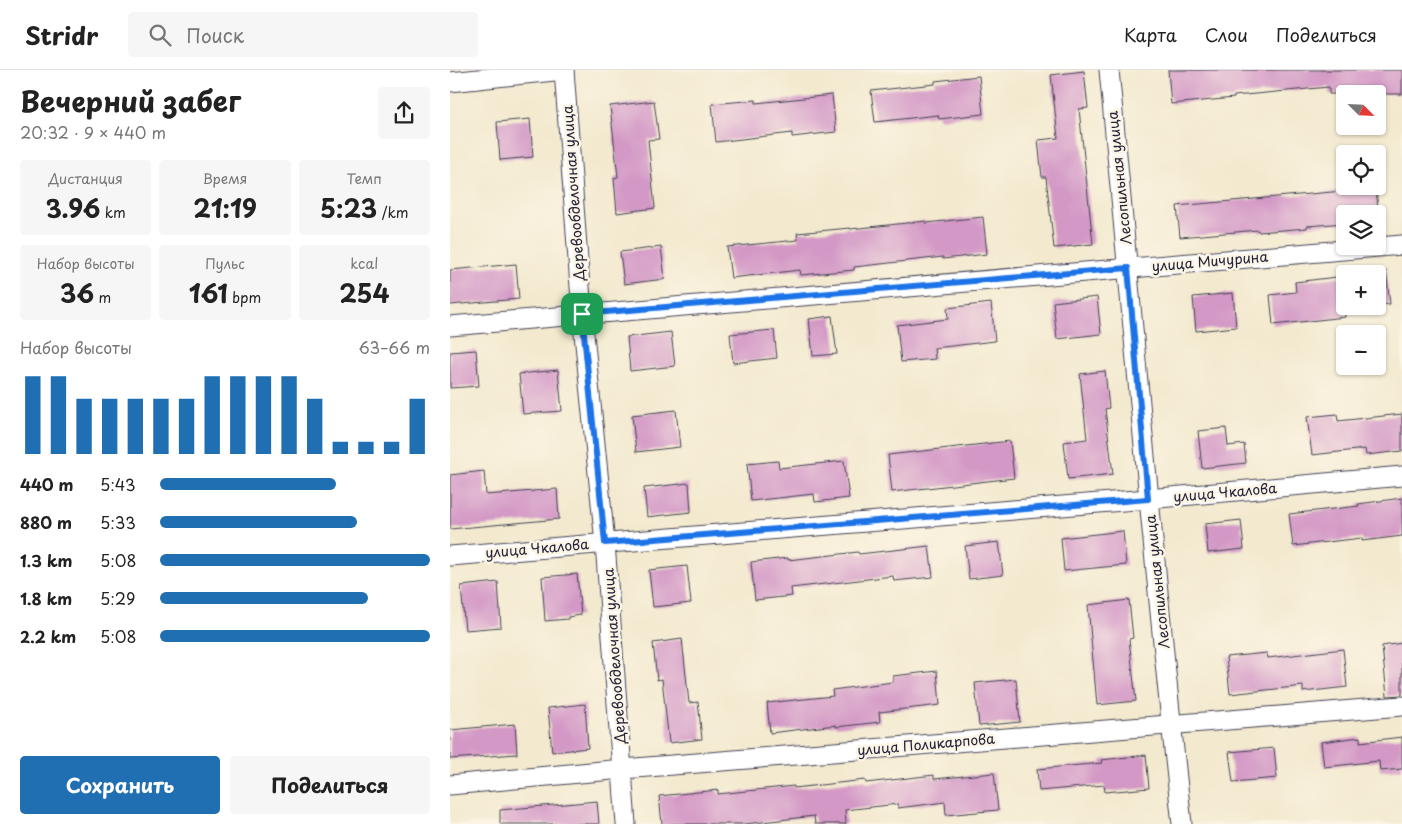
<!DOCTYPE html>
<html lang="ru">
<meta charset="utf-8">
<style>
:root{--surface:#fff;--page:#f6f6f6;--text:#222;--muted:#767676;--line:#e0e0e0;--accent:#1f6fb2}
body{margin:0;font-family:"Playpen Sans",sans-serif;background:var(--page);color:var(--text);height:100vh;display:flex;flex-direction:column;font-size:19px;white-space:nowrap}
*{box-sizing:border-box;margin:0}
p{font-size:16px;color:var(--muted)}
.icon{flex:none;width:28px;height:28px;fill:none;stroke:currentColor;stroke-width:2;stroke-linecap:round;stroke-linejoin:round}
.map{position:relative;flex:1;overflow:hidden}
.drawer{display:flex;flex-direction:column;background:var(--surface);width:450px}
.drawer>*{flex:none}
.needle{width:32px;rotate:114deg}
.controls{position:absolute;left:886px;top:15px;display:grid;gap:10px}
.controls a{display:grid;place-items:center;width:50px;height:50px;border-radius:5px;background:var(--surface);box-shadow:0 1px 4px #0004;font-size:25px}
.pin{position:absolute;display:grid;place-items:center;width:42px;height:42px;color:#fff;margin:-21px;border-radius:10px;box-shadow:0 2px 8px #0006}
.round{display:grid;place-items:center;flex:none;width:52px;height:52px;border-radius:5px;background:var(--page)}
.headline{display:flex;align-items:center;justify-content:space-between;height:85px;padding:0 20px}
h1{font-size:28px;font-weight:700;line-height:38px}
.metrics{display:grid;grid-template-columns:repeat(3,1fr);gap:8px;height:85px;padding:5px 20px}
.metrics div{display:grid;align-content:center;border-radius:5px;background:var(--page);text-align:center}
.metrics b{font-size:25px;font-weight:700}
.metrics small{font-size:14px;font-weight:400}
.metrics p{font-size:14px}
.chart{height:140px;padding:10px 20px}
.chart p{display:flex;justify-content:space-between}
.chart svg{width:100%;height:90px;margin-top:5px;stroke:var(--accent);stroke-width:6}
.primary-button{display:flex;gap:10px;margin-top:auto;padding:10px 20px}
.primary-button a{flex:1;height:58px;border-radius:5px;background:var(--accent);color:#fff;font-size:20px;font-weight:700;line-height:58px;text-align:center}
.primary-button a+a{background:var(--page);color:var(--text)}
ul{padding:0 20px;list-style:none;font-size:16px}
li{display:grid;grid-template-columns:80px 60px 1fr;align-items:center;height:38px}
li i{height:12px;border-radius:6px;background:var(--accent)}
header{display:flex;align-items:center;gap:30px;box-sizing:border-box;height:70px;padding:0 25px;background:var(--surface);border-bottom:1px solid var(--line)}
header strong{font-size:24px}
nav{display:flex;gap:28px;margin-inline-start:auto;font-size:18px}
.search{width:350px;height:45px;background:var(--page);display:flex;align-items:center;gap:12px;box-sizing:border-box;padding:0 18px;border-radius:5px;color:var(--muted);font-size:19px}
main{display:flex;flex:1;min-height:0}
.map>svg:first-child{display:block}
.building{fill:#d398c6}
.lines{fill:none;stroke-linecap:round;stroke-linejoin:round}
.street-casing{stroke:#414051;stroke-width:21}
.street{stroke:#fff;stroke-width:19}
.route-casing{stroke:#fff;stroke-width:10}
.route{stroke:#1a73e8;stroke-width:6}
.labels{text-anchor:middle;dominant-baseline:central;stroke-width:5;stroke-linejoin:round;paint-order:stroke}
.street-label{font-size:14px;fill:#22223b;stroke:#fcf5e5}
</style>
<header>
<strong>Stridr</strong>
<div class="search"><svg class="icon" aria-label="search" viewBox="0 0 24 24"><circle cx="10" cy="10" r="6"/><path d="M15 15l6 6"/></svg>Поиск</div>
<nav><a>Карта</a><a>Слои</a><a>Поделиться</a></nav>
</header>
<main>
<section class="drawer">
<div class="headline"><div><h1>Вечерний забег</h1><p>20:32 · 9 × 440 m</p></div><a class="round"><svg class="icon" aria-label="share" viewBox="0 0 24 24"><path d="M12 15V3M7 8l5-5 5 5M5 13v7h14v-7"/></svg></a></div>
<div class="metrics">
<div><p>Дистанция</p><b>3.96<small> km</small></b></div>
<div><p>Время</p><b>21:19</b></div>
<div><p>Темп</p><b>5:23<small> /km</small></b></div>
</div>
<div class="metrics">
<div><p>Набор высоты</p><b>36<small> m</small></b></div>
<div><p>Пульс</p><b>161<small> bpm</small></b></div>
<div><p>kcal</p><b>254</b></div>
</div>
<div class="chart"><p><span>Набор высоты</span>63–66 m</p>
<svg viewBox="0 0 160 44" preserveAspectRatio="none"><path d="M5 44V6M15 44V6M25 44V17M35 44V17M45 44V17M55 44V17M65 44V17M75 44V6M85 44V6M95 44V6M105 44V6M115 44V17M125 44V38M135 44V38M145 44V38M155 44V17"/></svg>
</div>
<ul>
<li><b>440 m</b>5:43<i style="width:65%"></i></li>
<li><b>880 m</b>5:33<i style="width:73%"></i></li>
<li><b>1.3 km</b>5:08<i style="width:100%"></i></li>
<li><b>1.8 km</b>5:29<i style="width:77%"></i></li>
<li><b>2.2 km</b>5:08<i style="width:100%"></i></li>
</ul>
<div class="primary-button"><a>Сохранить</a><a>Поделиться</a></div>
</section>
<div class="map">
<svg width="952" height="754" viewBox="0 0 952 754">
<rect width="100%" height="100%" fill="#fcf5e5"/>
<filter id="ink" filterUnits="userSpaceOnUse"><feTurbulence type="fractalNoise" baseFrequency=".02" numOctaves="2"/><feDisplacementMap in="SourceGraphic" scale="10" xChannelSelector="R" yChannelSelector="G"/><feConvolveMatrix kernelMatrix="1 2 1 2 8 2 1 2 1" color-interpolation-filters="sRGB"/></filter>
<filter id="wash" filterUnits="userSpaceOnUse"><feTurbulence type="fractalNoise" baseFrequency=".0096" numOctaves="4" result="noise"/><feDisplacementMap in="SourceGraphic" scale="20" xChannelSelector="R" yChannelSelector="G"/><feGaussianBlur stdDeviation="1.12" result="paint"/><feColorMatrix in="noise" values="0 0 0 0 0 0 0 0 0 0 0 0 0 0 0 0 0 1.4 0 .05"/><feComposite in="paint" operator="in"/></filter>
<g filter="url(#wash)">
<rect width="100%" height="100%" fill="#f3e9cf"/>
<g id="blocks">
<g class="building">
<polygon points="718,0 952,0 952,24 879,24 879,17 784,26 784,28 721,34"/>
<polygon points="634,1 638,38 629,39 643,174 604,178 596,107 592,107 588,70 608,68 601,5"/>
<polygon points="529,6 533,44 489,49 488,45 425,52 421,21 485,14 485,11"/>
<polygon points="382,25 386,62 342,67 342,63 266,72 262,34 306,30 306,33"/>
<polygon points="204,31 209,69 198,70 205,138 167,143 164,108 168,107 160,36"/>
<polygon points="80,49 83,87 50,90 47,52"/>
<polygon points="926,118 929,150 928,150 928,144 895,144 895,153 857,156 857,158 809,162 808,160 730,167 727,136"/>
<polygon points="533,147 537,184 493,189 493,187 404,197 404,200 351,205 350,200 281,208 277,177 348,170 347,163 400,158 400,159 476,151 476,153"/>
<polygon points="211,177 215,209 174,214 170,182"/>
<polygon points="66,194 69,229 0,235 0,200"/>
<polygon points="936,201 940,234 928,235 928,204 915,204"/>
<polygon points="895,206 895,236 915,236 895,238 895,247 823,255 820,225 846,222 845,212"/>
<polygon points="783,223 786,257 746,261 743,227"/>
<polygon points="647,227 651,264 607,269 603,232"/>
<polygon points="541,233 545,271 484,278 485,289 451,292 447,255 498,249 497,238"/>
<polygon points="382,246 387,284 363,286 359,249"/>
<polygon points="324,260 327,288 283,293 280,264"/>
<polygon points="221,262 225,296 180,301 177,267"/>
<polygon points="26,280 29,316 0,318 0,282"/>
<polygon points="108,300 112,341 73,344 69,304"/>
<polygon points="655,301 659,338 655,339 663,404 618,409 614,372 637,369 630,304"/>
<polygon points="226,340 230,377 186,382 182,345"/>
<polygon points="887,344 888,351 952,344 952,381 916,385 915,379 862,385 857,347"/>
<polygon points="776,358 778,376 794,374 796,393 752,398 748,361"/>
<polygon points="560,371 564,408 442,422 438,385"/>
<polygon points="328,391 329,398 394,391 399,428 365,432 364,424 301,431 297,394"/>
<polygon points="34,401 36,425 107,419 109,449 0,459 0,405"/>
<polygon points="239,413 241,442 197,447 194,418"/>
<polygon points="952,428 952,466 912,471 912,468 843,476 839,444 909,436 908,434"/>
<polygon points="791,450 794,479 758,483 755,454"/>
<polygon points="673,461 676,495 614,501 611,468"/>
<polygon points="549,472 553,505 519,509 515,476"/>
<polygon points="479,476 483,507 444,511 443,506 341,518 342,526 305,530 301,492 338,488 338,490 408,482 409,484"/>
<polygon points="237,496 241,533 203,537 199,500"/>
<polygon points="127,504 131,545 118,547 118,549 95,551 92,507"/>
<polygon points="48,512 51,557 15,560 11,516"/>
<polygon points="679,530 683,568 679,569 686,631 647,635 638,535"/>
<polygon points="232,569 239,633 248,632 252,669 219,673 212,609 207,610 203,573"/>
<polygon points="952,573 952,625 937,626 932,576"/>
<polygon points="893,579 897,617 853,622 853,616 780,624 776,587 817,583 818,588"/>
<polygon points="487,601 490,635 429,642 430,652 386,657 386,655 320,663 317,633 383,626 382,620 443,612 443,606"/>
<polygon points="566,609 570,652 529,656 525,613"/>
<polygon points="135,634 138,678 102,682 98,638"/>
<polygon points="65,654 67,684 0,689 0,660"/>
<polygon points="910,667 910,672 952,667 952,699 930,701 929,691 874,697 871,672"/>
<polygon points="824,678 827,708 783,712 779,682"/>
<polygon points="696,685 699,718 655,722 654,715 589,721 587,699 652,693 651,690"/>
<polygon points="544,703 548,740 496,745 495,732 448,738 448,734 395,740 396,754 365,754 364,746 295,754 212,754 209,726 268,720 268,724 344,716 344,718 415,710 416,713 484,705 484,709"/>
<polygon points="147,731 149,754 50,754 50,740"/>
</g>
</g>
</g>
<g filter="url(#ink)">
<use href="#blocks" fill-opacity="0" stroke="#414051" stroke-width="1"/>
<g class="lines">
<g class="street-casing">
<g id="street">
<polyline points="114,0 132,244 155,473 176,754"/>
<path d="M 659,0 C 683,251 704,503 732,754"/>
<polyline points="0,12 114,0"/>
<polyline points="0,256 952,175"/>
<polyline points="0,486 698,429 952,406"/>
<polyline points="0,715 173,699 952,636"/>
</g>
</g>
<use href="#street" class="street"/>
</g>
</g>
<g class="lines" filter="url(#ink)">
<g class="route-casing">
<polygon id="route" points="678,198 698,429 155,473 132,244"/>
</g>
<use href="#route" class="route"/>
</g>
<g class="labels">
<g class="street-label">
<text transform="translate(669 108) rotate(-96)">Лесопильная улица</text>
<text transform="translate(123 123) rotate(-94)">Деревообделочная улица</text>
<text transform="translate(760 191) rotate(-5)">улица Мичурина</text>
<text transform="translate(775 422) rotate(-5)">улица Чкалова</text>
<text transform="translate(87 478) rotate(-5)">улица Чкалова</text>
<text transform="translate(707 512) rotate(-96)">Лесопильная улица</text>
<text transform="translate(164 586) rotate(-94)">Деревообделочная улица</text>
<text transform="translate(476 674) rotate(-5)">улица Поликарпова</text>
</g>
</g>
</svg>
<div class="controls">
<a><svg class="needle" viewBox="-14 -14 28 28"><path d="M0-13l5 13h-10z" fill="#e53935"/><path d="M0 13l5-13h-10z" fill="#767676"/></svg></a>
<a><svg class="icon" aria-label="locate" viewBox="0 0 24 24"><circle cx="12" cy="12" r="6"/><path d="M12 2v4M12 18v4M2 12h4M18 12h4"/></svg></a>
<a><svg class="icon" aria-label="layers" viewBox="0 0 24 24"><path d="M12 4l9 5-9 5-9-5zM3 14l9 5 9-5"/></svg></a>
<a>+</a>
<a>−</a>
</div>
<div class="pin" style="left:132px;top:244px;background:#1e9e55"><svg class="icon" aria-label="arrive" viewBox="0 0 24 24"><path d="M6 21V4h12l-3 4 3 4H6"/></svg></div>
</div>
</main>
